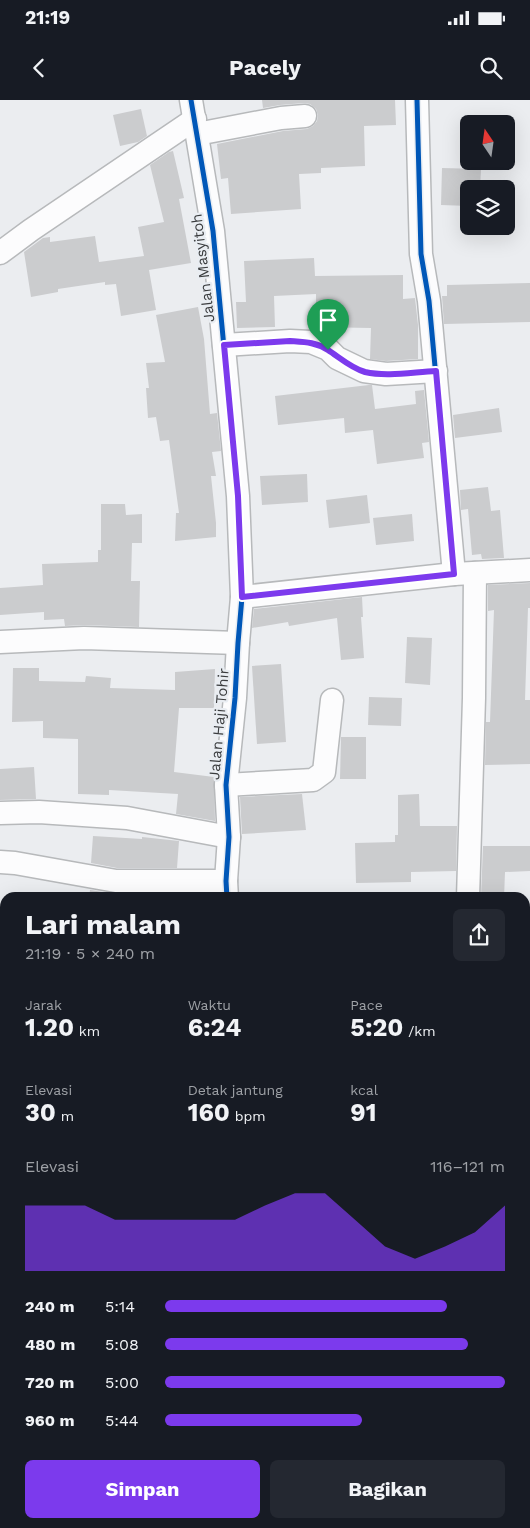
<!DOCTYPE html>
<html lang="id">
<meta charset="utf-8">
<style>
:root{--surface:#171b24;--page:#242831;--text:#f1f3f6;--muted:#9ea1a6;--accent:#7c3aed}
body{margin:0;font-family:"Work Sans",sans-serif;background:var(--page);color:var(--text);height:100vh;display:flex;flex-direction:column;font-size:19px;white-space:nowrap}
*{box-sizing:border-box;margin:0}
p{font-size:16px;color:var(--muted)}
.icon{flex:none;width:28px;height:28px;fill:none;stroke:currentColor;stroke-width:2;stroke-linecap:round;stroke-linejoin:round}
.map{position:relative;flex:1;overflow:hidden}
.panel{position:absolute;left:0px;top:792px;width:530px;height:636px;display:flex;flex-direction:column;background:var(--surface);border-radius:15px 15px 0 0;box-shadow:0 5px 20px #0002}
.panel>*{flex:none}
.needle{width:32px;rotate:347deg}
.buttons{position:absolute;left:460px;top:15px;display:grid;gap:10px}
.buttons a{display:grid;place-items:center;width:55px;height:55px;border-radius:8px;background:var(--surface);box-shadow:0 5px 20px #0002;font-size:25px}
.pin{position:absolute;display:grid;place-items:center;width:42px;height:42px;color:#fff;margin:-51px -21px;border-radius:50% 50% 50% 0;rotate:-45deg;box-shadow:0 0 5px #0007}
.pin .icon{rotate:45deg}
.round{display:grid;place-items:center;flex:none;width:52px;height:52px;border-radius:8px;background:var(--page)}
.head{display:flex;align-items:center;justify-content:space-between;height:85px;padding:0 25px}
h1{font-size:28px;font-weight:700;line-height:38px}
.stats{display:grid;grid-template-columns:repeat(3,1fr);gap:8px;height:85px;padding:5px 25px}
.stats div{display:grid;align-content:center}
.stats b{font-size:25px;font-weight:700}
.stats small{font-size:14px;font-weight:400}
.stats p{font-size:14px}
.chart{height:140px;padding:10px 25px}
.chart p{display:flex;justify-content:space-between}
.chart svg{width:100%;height:90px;margin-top:5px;fill:var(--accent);opacity:.7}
.cta{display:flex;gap:10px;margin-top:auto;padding:10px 25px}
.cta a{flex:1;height:58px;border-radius:8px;background:var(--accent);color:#fff;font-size:20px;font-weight:700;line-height:58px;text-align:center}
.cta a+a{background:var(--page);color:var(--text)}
ul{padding:0 25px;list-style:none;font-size:16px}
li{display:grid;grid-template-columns:80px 60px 1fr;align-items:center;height:38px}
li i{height:12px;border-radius:6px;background:var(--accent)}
.status{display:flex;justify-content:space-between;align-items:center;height:35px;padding:0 25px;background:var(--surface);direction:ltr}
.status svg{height:14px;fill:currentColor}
header{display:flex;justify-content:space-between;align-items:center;height:65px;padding:0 25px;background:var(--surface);font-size:22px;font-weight:700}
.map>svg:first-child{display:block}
.building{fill:#cbccce}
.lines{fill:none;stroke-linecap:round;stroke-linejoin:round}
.street-casing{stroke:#b7b9bb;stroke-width:25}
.street{stroke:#fcfcfd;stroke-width:22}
.cycleway-casing{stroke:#e9edf2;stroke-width:8}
.cycleway{stroke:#0057b8;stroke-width:5}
.route-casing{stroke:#fff;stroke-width:10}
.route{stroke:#7c3aed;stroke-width:6}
.labels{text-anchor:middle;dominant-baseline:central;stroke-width:4.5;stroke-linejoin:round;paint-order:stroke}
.street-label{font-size:15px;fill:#3a3c3e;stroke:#e9edf2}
</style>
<div class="status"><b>21:19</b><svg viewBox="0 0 49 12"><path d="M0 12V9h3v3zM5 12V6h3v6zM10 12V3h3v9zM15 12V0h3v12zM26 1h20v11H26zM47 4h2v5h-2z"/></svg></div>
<header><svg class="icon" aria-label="back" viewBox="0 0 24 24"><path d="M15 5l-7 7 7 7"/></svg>Pacely<svg class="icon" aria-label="search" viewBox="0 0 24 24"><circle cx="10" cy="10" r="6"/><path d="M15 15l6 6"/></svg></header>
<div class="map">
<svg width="530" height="1428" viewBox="0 0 530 1428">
<rect width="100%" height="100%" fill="#ebedf0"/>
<g class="building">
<polygon points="262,0 395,0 396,25 364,26 365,66 321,68 321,73 299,74 301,109 231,114 228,78 221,79 217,44 283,31 307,29 313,26 317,21 318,15 316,9 310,4 304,3 280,5 263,8"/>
<polygon points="141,9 147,36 138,42 120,46 113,15"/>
<polygon points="173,51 184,98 179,99 191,163 149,170 156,210 121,216 116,184 105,185 105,182 58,189 58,192 31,197 24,152 43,138 50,137 50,142 95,136 99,162 144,156 138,127 164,122 150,65 169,52"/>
<polygon points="442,68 481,69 480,89 469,89 469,106 441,105"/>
<polygon points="314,158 315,176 403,175 403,199 415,198 418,225 418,259 386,261 370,259 371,228 316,227 316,194 274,196 275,227 237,228 236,202 246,202 244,161"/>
<polygon points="530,183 530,222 444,224 442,196 447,196 447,185"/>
<polygon points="198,207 204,239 210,314 217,313 221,351 212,352 216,376 211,376 216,423 216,437 175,441 176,413 179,413 169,340 160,341 156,317 148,318 146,288 149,288 146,263 165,262 156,215"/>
<polygon points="369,285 372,285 375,309 416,304 415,291 424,290 429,342 422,343 424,358 377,364 373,330 345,333 344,318 278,325 275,296"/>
<polygon points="499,308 502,332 455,338 453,315"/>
<polygon points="307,374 308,402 262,405 260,376"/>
<polygon points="488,387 491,411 500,410 504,458 482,459 481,454 472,455 468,409 461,410 460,390"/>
<polygon points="367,395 370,423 329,428 326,400"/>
<polygon points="101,404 125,404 126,415 142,414 142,443 132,443 131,481 140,481 139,527 84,525 65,526 64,519 44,520 44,512 0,515 0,488 43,485 42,464 98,462 98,450 101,450"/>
<polygon points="412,414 414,441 376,445 373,418"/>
<polygon points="530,483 530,508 528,508 525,600 530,600 530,664 485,665 486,622 490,622 494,510 488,511 488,485"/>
<polygon points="362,497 363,517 361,517 364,558 341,560 337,518 289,526 288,522 252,528 254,509"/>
<polygon points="407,537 432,538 430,585 405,583"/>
<polygon points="281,564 286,642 257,644 252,566"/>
<polygon points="13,568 39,568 39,581 85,582 86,576 111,578 110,588 175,590 175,572 215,569 214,608 179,608 174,672 214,677 215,721 176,714 178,694 109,690 109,695 78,694 78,639 43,638 43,621 12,622"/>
<polygon points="369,597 402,598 401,626 368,625"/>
<polygon points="341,637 366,637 366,679 340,679"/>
<polygon points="34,667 36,699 0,700 0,669"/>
<polygon points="302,694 306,730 242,734 240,697"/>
<polygon points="419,694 420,726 457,726 456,771 411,772 411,782 356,783 355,743 395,742 395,735 398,735 398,695"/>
<polygon points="93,736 142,739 142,737 179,741 177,768 117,768 91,763"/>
<polygon points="483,746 530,746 530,771 505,772 504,798 481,798"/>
<polygon points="90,790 116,794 175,794 174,798 89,798"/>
</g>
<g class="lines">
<g class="street-casing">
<g id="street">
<polyline points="191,0 213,131 238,396 242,497 238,543 235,598 226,685 229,737 226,781 227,798"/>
<polyline points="417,0 421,154 429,201 454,474"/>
<polyline points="197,34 281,18 305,16"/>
<polyline points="0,153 31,130 195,19"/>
<polyline points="224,245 290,241 311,242 328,249 337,258 364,271 386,274 436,271"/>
<polyline points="242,497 454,474 530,470"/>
<polyline points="0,542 84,538 238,543"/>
<polyline points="226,685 313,680 324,672 332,600"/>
<polyline points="0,713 39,712 127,718 229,737"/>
<polyline points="0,762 15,763 116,781 226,781"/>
<polyline points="468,798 474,598 475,473"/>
<polyline points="525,860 530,861"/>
<polyline points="0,973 5,1016"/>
<polyline points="525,1161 530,1161"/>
<polyline points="0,1262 5,1262"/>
<polyline points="269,1424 270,1428"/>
</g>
</g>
<use href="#street" class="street"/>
<g class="cycleway-casing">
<g id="cycleway">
<polyline points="191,0 213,131 238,396 242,497 238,543 235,598 226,685 229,737 226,781 227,798"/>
<polyline points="417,0 421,154 429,201 454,474"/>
</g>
</g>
<use href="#cycleway" class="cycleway"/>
</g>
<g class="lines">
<g class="route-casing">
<path id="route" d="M 290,241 C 304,242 316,242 328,250 C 339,257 351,268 365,272 C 387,277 413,272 436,271 L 454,474 L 242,497 L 238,396 L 224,245 Z"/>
</g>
<use href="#route" class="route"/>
</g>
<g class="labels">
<g class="street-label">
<text transform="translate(203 168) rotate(-97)">Jalan Masyitoh</text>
<text transform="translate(219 624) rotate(-85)">Jalan Haji Tohir</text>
</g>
</g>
</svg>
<div class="buttons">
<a><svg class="needle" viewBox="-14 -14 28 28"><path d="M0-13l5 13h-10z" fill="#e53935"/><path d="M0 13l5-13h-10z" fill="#9ea1a6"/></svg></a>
<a><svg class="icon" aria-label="layers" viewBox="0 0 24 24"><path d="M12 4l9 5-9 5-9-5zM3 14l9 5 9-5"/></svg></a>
</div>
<div class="pin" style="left:328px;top:250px;background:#1e9e55"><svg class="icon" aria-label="arrive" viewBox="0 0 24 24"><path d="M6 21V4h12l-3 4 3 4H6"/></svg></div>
<section class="panel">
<div class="head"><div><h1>Lari malam</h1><p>21:19 · 5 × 240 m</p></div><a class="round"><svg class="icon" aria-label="share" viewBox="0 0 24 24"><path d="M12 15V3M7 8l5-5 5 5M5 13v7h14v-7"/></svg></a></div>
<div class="stats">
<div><p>Jarak</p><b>1.20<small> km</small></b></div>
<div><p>Waktu</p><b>6:24</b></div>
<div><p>Pace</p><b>5:20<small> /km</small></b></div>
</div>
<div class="stats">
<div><p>Elevasi</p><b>30<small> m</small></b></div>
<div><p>Detak jantung</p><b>160<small> bpm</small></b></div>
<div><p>kcal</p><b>91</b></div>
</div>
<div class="chart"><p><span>Elevasi</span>116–121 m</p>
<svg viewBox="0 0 160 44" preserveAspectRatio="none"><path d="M0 44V12L10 12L20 12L30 19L40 19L50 19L60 19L70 19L80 12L90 6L100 6L110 19L120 32L130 38L140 32L150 25L160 12V44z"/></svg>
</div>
<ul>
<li><b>240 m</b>5:14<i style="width:83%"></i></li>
<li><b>480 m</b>5:08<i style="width:89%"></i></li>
<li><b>720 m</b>5:00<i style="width:100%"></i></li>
<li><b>960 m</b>5:44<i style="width:58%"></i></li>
</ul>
<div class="cta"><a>Simpan</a><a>Bagikan</a></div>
</section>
</div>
